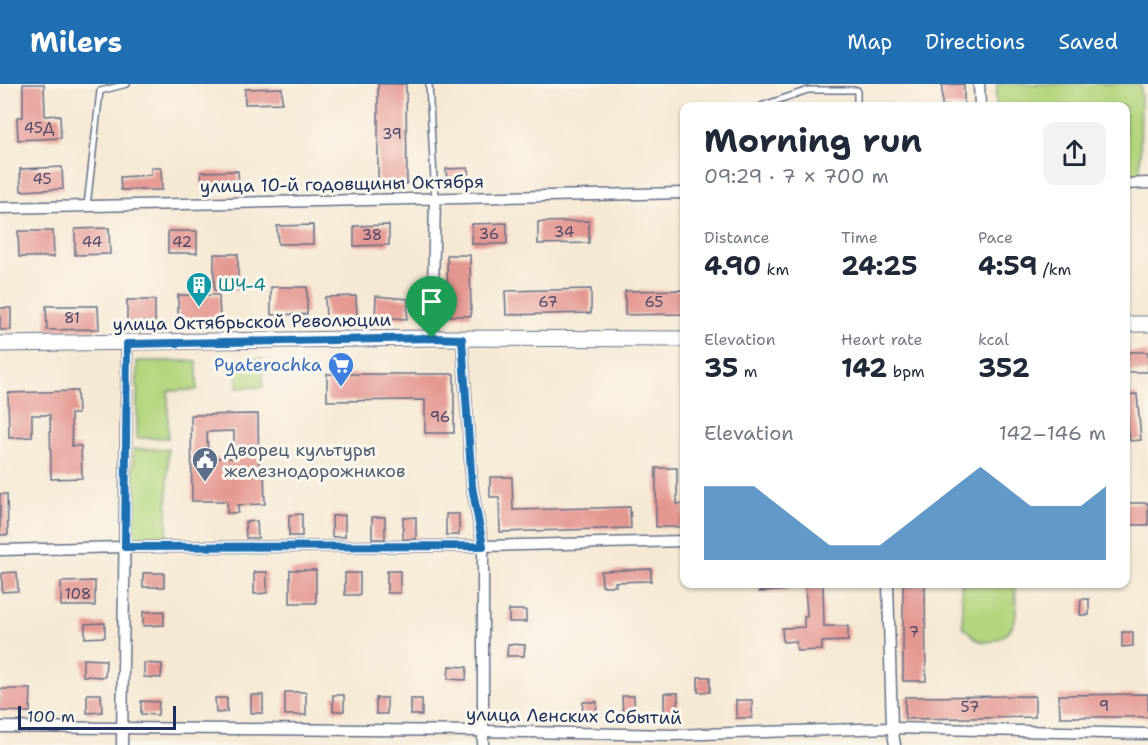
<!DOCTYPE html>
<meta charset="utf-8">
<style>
:root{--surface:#fff;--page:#f2f2f3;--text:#1f2937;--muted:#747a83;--accent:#1f6fb2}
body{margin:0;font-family:"Shantell Sans",sans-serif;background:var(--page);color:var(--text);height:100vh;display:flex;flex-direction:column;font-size:22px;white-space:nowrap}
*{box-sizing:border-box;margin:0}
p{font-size:20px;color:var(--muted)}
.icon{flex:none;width:33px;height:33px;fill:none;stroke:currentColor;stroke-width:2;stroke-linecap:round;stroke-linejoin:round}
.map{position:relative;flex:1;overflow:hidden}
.drawer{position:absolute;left:680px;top:18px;width:450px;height:486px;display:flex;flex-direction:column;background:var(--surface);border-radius:12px;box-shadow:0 2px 4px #0004}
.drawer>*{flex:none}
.scale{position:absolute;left:18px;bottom:15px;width:158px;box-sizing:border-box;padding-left:6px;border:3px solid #1b2f5e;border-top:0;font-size:16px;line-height:21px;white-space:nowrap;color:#1b2f5e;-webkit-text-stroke:4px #fbf7ec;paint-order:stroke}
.pin{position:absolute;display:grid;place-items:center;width:51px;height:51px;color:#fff;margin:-62px -26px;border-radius:50% 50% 50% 0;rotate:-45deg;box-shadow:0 0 6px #0007}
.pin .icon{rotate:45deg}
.round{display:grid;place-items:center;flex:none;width:63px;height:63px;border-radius:12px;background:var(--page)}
.summary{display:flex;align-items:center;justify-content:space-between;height:102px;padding:0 24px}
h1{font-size:33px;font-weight:700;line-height:45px}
.stats{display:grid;grid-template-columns:repeat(3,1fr);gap:9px;height:102px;padding:6px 24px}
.stats div{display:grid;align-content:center}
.stats b{font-size:26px;font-weight:700}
.stats small{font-size:16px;font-weight:400}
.stats p{font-size:16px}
.chart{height:168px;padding:12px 24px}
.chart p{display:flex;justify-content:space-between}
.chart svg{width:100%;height:108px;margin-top:6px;fill:var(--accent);opacity:.7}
header{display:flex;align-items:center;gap:36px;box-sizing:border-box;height:84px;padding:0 30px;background:var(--accent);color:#fff}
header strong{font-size:28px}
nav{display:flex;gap:33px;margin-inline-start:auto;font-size:21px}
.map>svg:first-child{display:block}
.green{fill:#b3d57d;stroke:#67826e;stroke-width:1.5}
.building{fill:#e49690;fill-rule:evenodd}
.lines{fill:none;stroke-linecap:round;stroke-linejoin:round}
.lane-casing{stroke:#687087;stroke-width:8}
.street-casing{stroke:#687087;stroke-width:13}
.secondary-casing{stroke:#687087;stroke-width:17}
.lane{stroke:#fff;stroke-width:5}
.street{stroke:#fff;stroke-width:10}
.secondary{stroke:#fff;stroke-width:15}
.route-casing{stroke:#fff;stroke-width:12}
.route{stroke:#1f6fb2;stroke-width:8}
.labels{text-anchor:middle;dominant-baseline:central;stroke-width:6;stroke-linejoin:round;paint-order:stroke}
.number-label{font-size:15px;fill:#4d496a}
.street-label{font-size:18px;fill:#1b2f5e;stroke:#fbf7ec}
.culture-label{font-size:18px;fill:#0d838f;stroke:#fbf7ec;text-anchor:start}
.shop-label{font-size:18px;fill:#366cbe;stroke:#fbf7ec;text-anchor:end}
.service-label{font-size:18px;fill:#4e5e75;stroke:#fbf7ec;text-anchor:start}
</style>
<header>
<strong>Milers</strong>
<nav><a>Map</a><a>Directions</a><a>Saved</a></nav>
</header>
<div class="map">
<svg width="1148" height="661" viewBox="0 0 1148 661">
<rect width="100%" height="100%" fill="#fbf7ec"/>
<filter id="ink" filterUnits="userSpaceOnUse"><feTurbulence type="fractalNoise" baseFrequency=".0167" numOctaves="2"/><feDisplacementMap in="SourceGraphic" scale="12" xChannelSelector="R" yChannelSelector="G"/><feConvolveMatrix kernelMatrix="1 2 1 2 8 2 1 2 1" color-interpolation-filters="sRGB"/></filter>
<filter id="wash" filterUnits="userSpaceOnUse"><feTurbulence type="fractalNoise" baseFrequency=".008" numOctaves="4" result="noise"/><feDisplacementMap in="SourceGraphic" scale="24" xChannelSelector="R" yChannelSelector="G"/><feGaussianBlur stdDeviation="1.35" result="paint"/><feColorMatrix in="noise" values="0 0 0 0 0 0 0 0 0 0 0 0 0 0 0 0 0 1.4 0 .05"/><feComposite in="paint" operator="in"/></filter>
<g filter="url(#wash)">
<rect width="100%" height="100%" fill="#f6e9d4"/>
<g class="green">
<polygon points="997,0 1141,0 1140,91 1125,91 1125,22 996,22"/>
<polygon points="262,275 263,303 237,304 236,276"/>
<polygon points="137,277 197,277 197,306 168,307 168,354 137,354"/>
<polygon points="133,365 168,365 167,459 132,459"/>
<path d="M 961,500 L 1015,500 C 1015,511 1019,528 1014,539 C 1009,552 991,562 978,556 C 973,553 968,547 963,543 Z"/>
</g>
<g id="blocks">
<g class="building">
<polygon points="23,0 44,0 45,32 60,31 61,54 18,56 17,33 23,33"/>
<polygon points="378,0 406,0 407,100 378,100"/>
<polygon points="964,0 964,22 942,22 942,1"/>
<polygon points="282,4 282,19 245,20 245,5"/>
<polygon points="62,83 63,105 21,107 20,85"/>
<polygon points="151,84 161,84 162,106 121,106 120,93 151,91"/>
<polygon points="468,84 468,95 447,96 446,85"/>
<polygon points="238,87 239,102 202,103 201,88"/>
<polygon points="589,137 589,159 538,160 538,138"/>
<polygon points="507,139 507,160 472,160 472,140"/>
<polygon points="313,141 313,160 278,160 277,142"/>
<polygon points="389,141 389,161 354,162 354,142"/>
<polygon points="109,144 110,170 75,171 75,145"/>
<polygon points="18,147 53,147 54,173 19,173"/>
<rect x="168" y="147" width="29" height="22"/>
<rect x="214" y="170" width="24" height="36"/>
<polygon points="447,171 470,171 471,232 448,232"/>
<polygon points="271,203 307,203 307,230 271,231"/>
<polygon points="591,205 591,229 506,231 505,207"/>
<polygon points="684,206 684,230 625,231 625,207"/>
<polygon points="178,211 219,211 220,237 178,237"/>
<polygon points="356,212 357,233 326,234 325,213"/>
<polygon points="376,212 408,215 407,235 375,233"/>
<rect x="127" y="216" width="28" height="22"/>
<polygon points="46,222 98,222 99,245 47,246"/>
<rect x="0" y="224" width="11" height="22"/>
<rect x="1125" y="268" width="23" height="20"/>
<polygon points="327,290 454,290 454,349 425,349 425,316 327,317"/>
<polygon points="77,307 78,330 71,330 72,362 81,362 82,394 51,395 50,331 32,331 32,353 9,354 8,309"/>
<polygon points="1137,310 1141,356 1130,357 1125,311"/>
<path d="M 258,330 L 259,384 L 264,384 L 265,420 L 238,421 L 238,429 L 227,429 L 227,417 L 192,417 L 191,331 ZM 234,347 L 234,374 L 208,374 L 207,348 Z"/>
<polygon points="656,384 677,384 677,420 684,420 684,443 656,443"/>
<polygon points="490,393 512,393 513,426 630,423 631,444 500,448 499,413 490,413"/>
<polygon points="0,410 7,410 8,451 0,451"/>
<rect x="1125" y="419" width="23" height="22"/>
<polygon points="302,430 302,452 289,452 289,431"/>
<rect x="446" y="430" width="13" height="21"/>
<polygon points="345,431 345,453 332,453 332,432"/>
<rect x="372" y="433" width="13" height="22"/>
<polygon points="416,433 416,455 403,455 403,434"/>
<polygon points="257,437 258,454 246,454 245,438"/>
<polygon points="651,485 651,497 615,498 616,502 602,502 601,487"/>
<rect x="290" y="486" width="26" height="33"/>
<rect x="387" y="487" width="13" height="22"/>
<polygon points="17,488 18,507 2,508 2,489"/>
<polygon points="254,488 267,488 267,509 254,510"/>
<rect x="143" y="489" width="21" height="14"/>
<rect x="345" y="489" width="15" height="22"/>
<polygon points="95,497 95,522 61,522 61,498"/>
<polygon points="758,500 787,500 787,506 759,508"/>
<polygon points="805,500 823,500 824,542 848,542 848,557 822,558 822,566 797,567 796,557 783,558 782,544 804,543 804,533 807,533"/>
<polygon points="903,500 925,500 926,597 903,597"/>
<polygon points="1081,515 1089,515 1089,531 1080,531"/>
<rect x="509" y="526" width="17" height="12"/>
<polygon points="164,527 164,541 143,542 143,528"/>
<polygon points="105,539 105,553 85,554 85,540"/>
<polygon points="1122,548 1133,548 1133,562 1122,563"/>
<polygon points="508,560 525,561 524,572 507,572"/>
<polygon points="83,575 106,576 105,593 83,592"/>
<polygon points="144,579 162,580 161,594 144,593"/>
<polygon points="449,582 467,583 466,596 448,595"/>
<rect x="698" y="593" width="12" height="15"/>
<polygon points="0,605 31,605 30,628 0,627"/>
<rect x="285" y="608" width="21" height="23"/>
<rect x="664" y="609" width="14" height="22"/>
<polygon points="87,610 101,610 102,628 87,629"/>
<polygon points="1148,610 1148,633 1060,633 1059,611"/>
<rect x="251" y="611" width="12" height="18"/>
<rect x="333" y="611" width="11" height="16"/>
<polygon points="622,612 634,612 635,632 623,633"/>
<polygon points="1035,612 1035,633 905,635 905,613"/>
<polygon points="215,614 227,614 227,628 216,629"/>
<rect x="376" y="614" width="11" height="16"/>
<rect x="411" y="615" width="11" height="16"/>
<rect x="736" y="616" width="16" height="18"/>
<polygon points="141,617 159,618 158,631 141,630"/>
<polygon points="583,618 597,618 596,631 582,630"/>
</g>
</g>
</g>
<g filter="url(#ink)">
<use href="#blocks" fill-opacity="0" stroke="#687087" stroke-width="1.5"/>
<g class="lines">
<g class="lane-casing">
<g id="lane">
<polyline points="429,0 435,115"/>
<polyline points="761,22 808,6 857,6 857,22"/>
<polyline points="87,122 100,7 127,0"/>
</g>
</g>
<g class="street-casing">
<g id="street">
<polyline points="979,0 980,22"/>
<polyline points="1125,100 1148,99"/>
<polyline points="0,124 684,109"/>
<polyline points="432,254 435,115"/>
<polyline points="462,255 472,402 483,462 483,661"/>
<polyline points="0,466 125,463 483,462 684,457"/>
<polyline points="888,500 892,644 895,661"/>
<polyline points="0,643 483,647 672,651 892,644 1148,650"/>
<polyline points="122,661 127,260"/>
</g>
</g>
<g class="secondary-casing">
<g id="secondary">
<polyline points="1125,240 1148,240"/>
<polyline points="0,260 432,254 684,255"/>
</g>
</g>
<use href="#lane" class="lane"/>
<use href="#street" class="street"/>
<use href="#secondary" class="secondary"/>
</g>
</g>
<g class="lines" filter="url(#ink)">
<g class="route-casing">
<polygon id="route" points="432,254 462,255 472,402 483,462 125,463 127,260"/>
</g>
<use href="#route" class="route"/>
</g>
<defs>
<g id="building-pin" transform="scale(1.35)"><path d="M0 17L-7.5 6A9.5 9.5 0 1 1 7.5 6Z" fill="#0f9aa8" stroke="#fbf7ec"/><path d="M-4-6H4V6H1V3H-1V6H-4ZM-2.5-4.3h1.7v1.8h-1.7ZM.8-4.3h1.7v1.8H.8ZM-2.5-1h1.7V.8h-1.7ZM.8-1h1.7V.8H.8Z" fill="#fff"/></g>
<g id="supermarket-pin" transform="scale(1.35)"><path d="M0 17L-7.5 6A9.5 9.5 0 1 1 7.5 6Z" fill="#3f7fe0" stroke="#fbf7ec"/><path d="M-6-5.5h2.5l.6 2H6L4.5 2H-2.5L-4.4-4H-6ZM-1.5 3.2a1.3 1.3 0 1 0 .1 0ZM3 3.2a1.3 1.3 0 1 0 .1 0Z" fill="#fff"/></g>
<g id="civic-pin" transform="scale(1.35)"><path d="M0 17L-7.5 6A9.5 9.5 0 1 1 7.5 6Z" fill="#5c6f8a" stroke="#fbf7ec"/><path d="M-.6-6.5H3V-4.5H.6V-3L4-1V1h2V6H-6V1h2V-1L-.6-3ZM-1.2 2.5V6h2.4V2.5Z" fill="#fff"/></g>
</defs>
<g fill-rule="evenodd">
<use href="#building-pin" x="199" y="201"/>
<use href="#supermarket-pin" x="341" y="281"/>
<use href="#civic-pin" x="205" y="376"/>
</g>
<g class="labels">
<g class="number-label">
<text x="39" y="44">45Д</text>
<text x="392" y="50">39</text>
<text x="42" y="95">45</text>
<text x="564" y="148">34</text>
<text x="489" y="150">36</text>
<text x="372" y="151">38</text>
<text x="92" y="158">44</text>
<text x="182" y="158">42</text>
<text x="548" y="218">67</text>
<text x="654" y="218">65</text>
<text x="72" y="234">81</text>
<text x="440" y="333">96</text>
<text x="78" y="510">108</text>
<text x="914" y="548">7</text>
<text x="1104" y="622">9</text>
<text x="970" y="623">57</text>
</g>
<g class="street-label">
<text transform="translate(342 100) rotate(-1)">улица 10-й годовщины Октября</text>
<text transform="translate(252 238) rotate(-1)">улица Октябрьской Революции</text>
<text transform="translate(574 632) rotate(1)">улица Ленских Событий</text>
</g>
<g class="culture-label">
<text x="218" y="201">ШЧ-4</text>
</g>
<g class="shop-label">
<text x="322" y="281">Pyaterochka</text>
</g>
<g class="service-label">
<text x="224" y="366">Дворец культуры<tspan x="224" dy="21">железнодорожников</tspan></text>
</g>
</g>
</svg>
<div class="scale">100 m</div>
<div class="pin" style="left:432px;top:254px;background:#1e9e55"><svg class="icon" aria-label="arrive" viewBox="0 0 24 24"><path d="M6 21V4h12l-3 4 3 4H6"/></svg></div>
<section class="drawer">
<div class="summary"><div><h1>Morning run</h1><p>09:29 · 7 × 700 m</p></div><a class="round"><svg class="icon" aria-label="share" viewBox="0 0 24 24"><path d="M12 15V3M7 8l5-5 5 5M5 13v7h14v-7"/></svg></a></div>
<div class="stats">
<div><p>Distance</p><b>4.90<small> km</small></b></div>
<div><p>Time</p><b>24:25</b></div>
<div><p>Pace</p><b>4:59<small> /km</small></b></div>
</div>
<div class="stats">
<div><p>Elevation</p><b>35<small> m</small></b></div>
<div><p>Heart rate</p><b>142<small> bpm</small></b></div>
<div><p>kcal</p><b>352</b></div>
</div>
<div class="chart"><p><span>Elevation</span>142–146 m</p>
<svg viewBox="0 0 160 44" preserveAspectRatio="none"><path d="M0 44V14L10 14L20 14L30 22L40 30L50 38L60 38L70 38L80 30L90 22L100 14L110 6L120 14L130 22L140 22L150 22L160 14V44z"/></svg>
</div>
</section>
</div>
